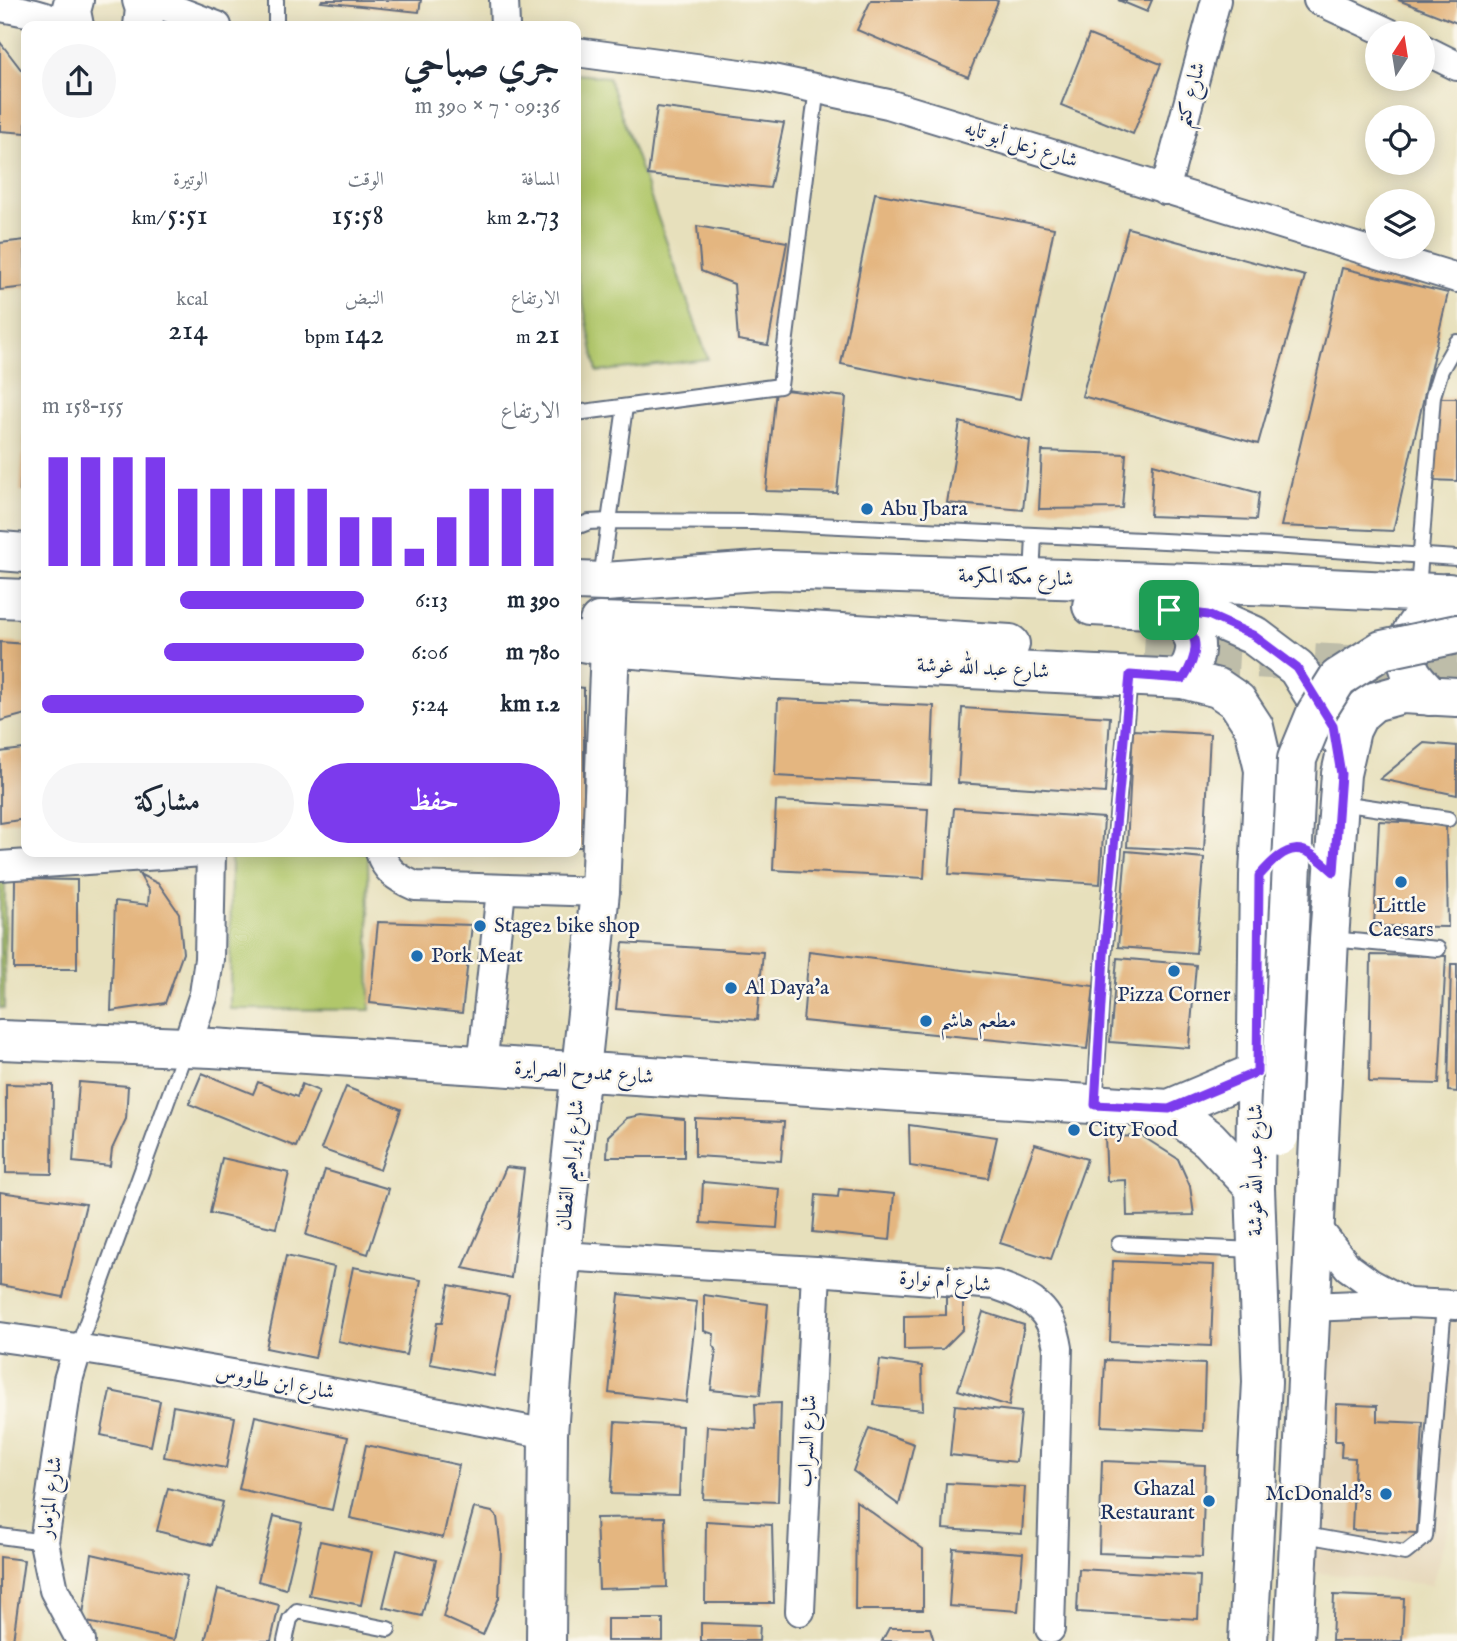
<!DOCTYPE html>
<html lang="ar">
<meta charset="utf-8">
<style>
:root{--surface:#fff;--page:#f6f6f7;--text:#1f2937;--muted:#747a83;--accent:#7c3aed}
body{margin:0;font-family:"IM FELL English",Amiri,serif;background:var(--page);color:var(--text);direction:rtl;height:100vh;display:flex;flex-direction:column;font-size:26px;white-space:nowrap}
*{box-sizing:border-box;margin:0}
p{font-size:23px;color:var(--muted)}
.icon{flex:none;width:38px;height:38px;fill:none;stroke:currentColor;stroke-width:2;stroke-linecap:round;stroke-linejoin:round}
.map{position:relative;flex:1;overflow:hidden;direction:ltr}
.sheet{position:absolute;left:21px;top:21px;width:560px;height:836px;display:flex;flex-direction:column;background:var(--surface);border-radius:14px;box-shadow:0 4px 18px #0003;direction:rtl}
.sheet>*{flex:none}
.needle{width:46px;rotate:12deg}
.fabs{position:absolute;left:1365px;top:21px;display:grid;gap:14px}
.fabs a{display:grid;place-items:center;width:70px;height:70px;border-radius:50%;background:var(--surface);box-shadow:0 4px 18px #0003;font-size:35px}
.pin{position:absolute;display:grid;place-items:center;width:60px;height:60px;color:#fff;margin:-30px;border-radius:14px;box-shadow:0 4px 10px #0006}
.round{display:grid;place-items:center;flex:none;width:74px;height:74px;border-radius:37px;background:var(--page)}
.head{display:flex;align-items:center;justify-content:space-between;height:119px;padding:0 21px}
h1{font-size:38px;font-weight:600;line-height:52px}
.figures{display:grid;grid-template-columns:repeat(3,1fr);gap:10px;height:119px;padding:7px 21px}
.figures div{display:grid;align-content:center}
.figures b{font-size:30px;font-weight:600}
.figures small{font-size:19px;font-weight:400}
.figures p{font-size:19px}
.chart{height:196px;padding:14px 21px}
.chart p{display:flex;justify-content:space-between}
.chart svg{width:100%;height:126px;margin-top:7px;stroke:var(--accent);stroke-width:6}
.action{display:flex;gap:14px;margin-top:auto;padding:14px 21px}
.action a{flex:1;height:80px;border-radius:42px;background:var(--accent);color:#fff;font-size:28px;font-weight:600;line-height:80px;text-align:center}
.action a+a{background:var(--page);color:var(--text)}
ul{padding:0 21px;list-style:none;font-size:23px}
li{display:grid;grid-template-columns:112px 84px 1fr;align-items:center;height:52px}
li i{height:18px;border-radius:9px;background:var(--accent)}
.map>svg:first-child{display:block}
.built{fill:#e5d6b8}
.green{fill:#b1c76b;stroke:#667b64;stroke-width:2}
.building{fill:#e4b680}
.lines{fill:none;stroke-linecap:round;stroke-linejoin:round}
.primary-tunnel{stroke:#bebda9;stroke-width:38;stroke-dasharray:38 19;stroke-linecap:butt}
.lane-casing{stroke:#626d7f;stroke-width:18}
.street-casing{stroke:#626d7f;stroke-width:32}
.secondary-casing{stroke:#626d7f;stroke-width:42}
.primary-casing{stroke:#626d7f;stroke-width:42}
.lane{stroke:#fff;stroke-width:14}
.street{stroke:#fff;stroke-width:28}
.secondary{stroke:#fff;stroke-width:38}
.primary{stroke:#fff;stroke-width:38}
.primary-bridge-casing{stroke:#626d7f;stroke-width:42;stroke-linecap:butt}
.primary-bridge{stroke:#fff;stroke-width:38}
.route-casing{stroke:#fff;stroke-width:14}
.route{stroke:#7c3aed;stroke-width:9}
.poi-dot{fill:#1f6fb2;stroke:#fbf7ec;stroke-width:2.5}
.labels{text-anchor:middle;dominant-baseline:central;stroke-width:5;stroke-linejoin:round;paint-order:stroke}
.street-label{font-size:21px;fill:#1b2f5e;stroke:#fbf7ec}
.poi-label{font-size:21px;fill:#1b2f5e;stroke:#fbf7ec;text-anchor:start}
</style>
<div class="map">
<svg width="1457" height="1641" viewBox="0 0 1457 1641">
<rect width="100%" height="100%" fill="#fbf7ec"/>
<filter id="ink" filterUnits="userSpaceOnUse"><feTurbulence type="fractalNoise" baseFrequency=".0143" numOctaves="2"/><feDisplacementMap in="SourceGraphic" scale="14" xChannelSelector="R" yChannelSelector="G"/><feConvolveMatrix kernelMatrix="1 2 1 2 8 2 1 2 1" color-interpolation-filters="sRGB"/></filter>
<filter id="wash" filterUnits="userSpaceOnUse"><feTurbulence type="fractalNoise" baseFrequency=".00686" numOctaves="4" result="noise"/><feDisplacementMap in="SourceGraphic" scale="28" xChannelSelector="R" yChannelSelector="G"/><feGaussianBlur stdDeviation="1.57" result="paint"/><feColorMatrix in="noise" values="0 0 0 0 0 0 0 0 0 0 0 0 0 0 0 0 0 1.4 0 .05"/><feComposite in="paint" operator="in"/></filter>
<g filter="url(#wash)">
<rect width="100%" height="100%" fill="#e7e0bc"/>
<polygon class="built" points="1457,1319 1457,1496 1432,1585 1302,1571 1323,1326 1331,1320"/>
<g class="green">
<polygon points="576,74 608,77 708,359 597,372 576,267"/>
<polygon points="231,852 368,852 370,1010 230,1009"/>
<polygon points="5,869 4,1008 0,1008 0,870"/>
</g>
<g id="blocks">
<g class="building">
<polygon points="322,0 421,0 419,12 321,2"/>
<polygon points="871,0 995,0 998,1 968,77 857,30"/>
<polygon points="1118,0 1152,0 1147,12"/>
<polygon points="1398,0 1457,0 1457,23"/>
<polygon points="1089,35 1161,64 1133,134 1061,105"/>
<polygon points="0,42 26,76 26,133 0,131"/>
<polygon points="657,107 784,123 770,188 648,175"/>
<polygon points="875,193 1054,228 1020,399 841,364"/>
<polygon points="697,226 787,242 768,345 738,340 734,284 701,271"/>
<polygon points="1128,228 1305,276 1258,444 1082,396"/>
<polygon points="25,240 26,287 0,290 0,243"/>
<polygon points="1342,268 1448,293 1393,531 1281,526"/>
<polygon points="776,389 846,397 837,493 766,491"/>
<polygon points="1436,398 1457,398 1457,481 1429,480"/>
<polygon points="960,422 1030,441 1023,510 947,503"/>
<polygon points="24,436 26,436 26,491 20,491"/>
<polygon points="1042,451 1126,454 1122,508 1039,509"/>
<polygon points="1153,464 1259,493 1256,520 1150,516"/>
<polygon points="0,642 26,644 26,714 0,721"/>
<polygon points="576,687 584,688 584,847 576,847"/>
<polygon points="778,699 934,706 931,784 775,776"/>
<polygon points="962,708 1110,717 1105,793 958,783"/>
<polygon points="1133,730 1210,734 1204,851 1127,847"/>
<polygon points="1424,743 1457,746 1457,795 1380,779"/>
<polygon points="23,749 26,769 26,819 0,823 0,752"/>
<polygon points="776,801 928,809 924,878 773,870"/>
<polygon points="954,808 1104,818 1100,884 949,874"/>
<polygon points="1379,821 1446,824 1448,927 1374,926"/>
<polygon points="1126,851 1204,858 1196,953 1118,947"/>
<polygon points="139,874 159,884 179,913 183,953 165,1003 111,1011 115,901 148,905 149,891"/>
<polygon points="15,879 77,880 77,969 14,969"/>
<polygon points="378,922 472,925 462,1013 370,1003"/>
<polygon points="623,943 763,952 757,1020 616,1009"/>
<polygon points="809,951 1094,986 1087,1049 803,1021"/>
<polygon points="1371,955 1446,956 1439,1084 1369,1082"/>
<polygon points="1117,958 1196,965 1189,1048 1110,1042"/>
<polygon points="1451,964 1457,964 1457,1092 1448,1091"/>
<polygon points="202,1073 253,1094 258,1082 297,1097 302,1084 319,1091 296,1147 189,1104"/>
<polygon points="79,1082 128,1086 126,1119 112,1149 110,1166 73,1162"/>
<polygon points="6,1084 53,1085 52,1174 6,1173"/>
<polygon points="346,1087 401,1109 380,1170 321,1149"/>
<polygon points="641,1115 684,1119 684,1157 607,1157 608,1136 627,1118"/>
<polygon points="695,1118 784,1122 781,1161 695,1156"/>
<polygon points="909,1125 997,1137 988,1178 910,1166"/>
<polygon points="1142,1136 1178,1159 1190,1186 1194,1215 1127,1216 1126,1180 1107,1181 1105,1137"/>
<polygon points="1035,1144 1087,1159 1051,1259 1000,1243"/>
<polygon points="222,1158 289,1173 276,1228 210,1213"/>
<polygon points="506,1167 524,1169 511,1278 463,1268"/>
<polygon points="325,1170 389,1189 368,1254 306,1235"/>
<polygon points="703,1182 780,1189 777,1228 701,1223"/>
<polygon points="839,1189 894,1194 890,1240 813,1232 816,1195 838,1197"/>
<polygon points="0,1192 86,1204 63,1297 0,1285"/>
<polygon points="286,1256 334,1267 315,1358 266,1348"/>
<polygon points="1113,1261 1214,1265 1211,1346 1110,1342"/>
<polygon points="353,1267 421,1280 406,1355 338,1341"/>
<polygon points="449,1285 509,1296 494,1376 430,1364 437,1323 442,1323"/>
<polygon points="619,1294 697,1302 686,1402 609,1393"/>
<polygon points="704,1295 768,1304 760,1395 711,1390 716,1349 713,1345 714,1334 704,1331"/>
<polygon points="946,1297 963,1297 963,1329 943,1349 904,1350 904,1316 946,1315"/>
<polygon points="983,1312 1024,1325 1009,1406 958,1390"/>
<polygon points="880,1360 922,1366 923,1410 874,1405"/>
<polygon points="1105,1360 1205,1364 1203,1431 1102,1426"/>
<polygon points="110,1391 160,1401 151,1446 101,1435"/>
<polygon points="781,1403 778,1502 703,1499 707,1426 756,1429 755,1404"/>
<polygon points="1336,1404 1377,1406 1377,1421 1423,1423 1417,1533 1352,1530 1355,1458 1341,1457 1342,1441 1335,1441"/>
<polygon points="955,1405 1021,1412 1016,1462 950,1455"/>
<polygon points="173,1406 235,1417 226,1468 164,1457"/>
<polygon points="255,1416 348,1437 332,1510 239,1489"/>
<polygon points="615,1422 682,1426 679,1496 611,1494"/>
<polygon points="869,1428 914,1444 899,1505 853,1471"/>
<polygon points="366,1445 459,1465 443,1538 350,1518"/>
<polygon points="1102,1461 1205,1465 1202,1557 1099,1553"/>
<polygon points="946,1483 1025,1487 1022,1534 943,1529"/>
<polygon points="168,1488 223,1502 212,1545 157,1531"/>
<polygon points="856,1501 923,1549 923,1610 855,1610"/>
<polygon points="474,1508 492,1512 497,1517 501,1550 499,1598 483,1635 443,1617"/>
<polygon points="274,1516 302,1523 286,1589 258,1581"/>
<polygon points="665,1517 667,1587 599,1589 596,1518"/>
<polygon points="706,1521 772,1525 774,1603 705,1603"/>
<polygon points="320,1541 372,1552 361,1605 309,1595"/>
<polygon points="953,1548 1023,1553 1018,1611 949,1606"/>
<polygon points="397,1550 436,1560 422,1616 383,1607"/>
<polygon points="92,1554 187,1576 174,1640 82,1621"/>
<polygon points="0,1557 24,1560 13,1641 0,1641"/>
<polygon points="1079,1569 1200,1576 1198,1619 1077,1612"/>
<polygon points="218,1589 279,1605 271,1641 205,1641"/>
<polygon points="1334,1595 1404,1598 1402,1641 1332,1641"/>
<rect x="607" y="1619" width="56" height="22"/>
<polygon points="701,1623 760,1625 759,1641 701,1641"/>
<polygon points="889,1628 930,1628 934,1641 882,1641"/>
</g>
</g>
</g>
<g filter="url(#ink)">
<use href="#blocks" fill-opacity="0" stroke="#626d7f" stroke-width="2"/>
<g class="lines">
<polyline class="primary-tunnel" points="1144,653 1457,670"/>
<g class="lane-casing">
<g id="lane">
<polyline points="276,0 276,26"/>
<polyline points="576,413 780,386 817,87"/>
<polyline points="576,527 589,522 609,521 752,522 1271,546 1457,558"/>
<polyline points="1032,577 1034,536"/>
<polyline points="601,579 625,407"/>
<polyline points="1418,590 1433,396 1441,370 1457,342"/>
<polyline points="1341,803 1448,819"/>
<polyline points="1331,939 1438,949"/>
<polyline points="1095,1104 1104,955 1130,678"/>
<polyline points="1119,1244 1255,1250"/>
<polyline points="78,1347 186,1049"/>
<polyline points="1300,1534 1405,1553 1425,1537 1444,1305"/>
<polyline points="0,1536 44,1542"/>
<polyline points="285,1641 290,1619 297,1611 388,1629"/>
</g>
</g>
<g class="street-casing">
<g id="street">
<polyline points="149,0 217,26"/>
<polyline points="504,0 505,26"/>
<polyline points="1318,0 1389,33"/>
<path d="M 0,7 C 24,11 45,15 67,26"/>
<polyline points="1423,49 1457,66"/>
<polyline points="576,52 763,77 888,104 1457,278"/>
<polyline points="1165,190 1216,0"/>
<path d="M 380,852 C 386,871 397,878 415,886 L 600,892"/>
<polyline points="0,866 203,852"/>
<polyline points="186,1048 204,994 209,959 211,852"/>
<polyline points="482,1067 501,890"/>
<polyline points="1316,1226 1348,1267 1370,1283 1407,1303"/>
<path d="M 561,1256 L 816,1271 L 996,1285 C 1032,1297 1052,1309 1058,1348 L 1050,1629"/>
<polyline points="1309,1307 1407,1303 1457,1305"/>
<path d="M 0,1337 C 184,1362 366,1399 548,1434"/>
<polyline points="78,1347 68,1380 44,1542 54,1590 81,1641"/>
<polyline points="800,1611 816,1271"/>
</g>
</g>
<g class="secondary-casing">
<g id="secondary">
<polyline points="142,0 145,9 143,26"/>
<polyline points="74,26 71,11 74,0"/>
<polyline points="0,1040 212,1048 1169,1109 1257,1072"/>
<polyline points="1169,1109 1209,1139 1255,1188"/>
<polyline points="546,1641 548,1434 561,1256 600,892 610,647"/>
</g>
</g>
<g class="primary-casing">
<g id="primary">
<polyline points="0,551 26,553"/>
<polyline points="576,581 605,582 772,570 1284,586 1457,594"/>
<polyline points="0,598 26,599"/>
<polyline points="1092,606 1169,610 1208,615 1253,635 1297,668 1333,726 1334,734"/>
<path d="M 1169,610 C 1197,633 1204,646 1183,679"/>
<polyline points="599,622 734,626 1010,644"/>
<polyline points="576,641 610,647 758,659 1183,679 1218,688 1237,701 1254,727 1264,770 1259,876 1255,1188 1262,1382 1248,1641"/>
<path d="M 1430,696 C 1425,689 1417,682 1412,674 C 1393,639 1425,614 1448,593"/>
<polyline points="1294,1641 1329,939 1341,774 1351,730 1359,714 1373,702 1402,694 1457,697"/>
</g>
</g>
<use href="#lane" class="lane"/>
<use href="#street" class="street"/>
<use href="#secondary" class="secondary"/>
<use href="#primary" class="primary"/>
<g class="primary-bridge-casing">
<polyline id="primary-bridge" points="1279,1136 1297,759 1316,713 1338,678 1382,650 1457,634"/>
</g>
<use href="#primary-bridge" class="primary-bridge"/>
</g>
</g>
<g class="lines" filter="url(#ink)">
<g class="route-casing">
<path id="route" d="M 1169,610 L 1208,615 L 1253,635 L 1297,668 L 1333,726 L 1341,774 L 1334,872 C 1301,841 1289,842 1259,876 L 1257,1072 L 1169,1109 L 1095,1105 L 1104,955 L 1130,675 L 1183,679 C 1204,646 1197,633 1169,610 Z"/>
</g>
<use href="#route" class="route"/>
</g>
<g class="poi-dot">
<circle cx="867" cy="509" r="7"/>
<circle cx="1401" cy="882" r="7"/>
<circle cx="480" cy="926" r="7"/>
<circle cx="417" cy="956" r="7"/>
<circle cx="1174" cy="971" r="7"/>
<circle cx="731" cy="988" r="7"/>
<circle cx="926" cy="1021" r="7"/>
<circle cx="1074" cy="1130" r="7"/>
<circle cx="1386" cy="1494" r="7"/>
<circle cx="1209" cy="1501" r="7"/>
</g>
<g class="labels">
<g class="street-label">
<text transform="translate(1191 95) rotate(-75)">شارع كتم</text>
<text transform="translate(1021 145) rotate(17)">شارع زعل أبو تايه</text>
<text transform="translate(1016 578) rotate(2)">شارع مكة المكرمة</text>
<text transform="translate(983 669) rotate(3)">شارع عبد الله غوشة</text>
<text transform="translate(584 1073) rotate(4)">شارع ممدوح الصرايرة</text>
<text transform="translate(571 1165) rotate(-84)">شارع إبراهيم القطان</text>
<text transform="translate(1256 1170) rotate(-90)">شارع عبد الله غوشة</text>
<text transform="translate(945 1282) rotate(5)">شارع أم نوارة</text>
<text transform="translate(275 1383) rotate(10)">شارع ابن طاووس</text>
<text transform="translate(808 1441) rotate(-87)">شارع السراب</text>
<text transform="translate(51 1497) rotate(-83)">شارع المزمار</text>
</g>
<g class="poi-label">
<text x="881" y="509">Abu Jbara</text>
<text x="1401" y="906" text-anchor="middle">Little<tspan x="1401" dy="24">Caesars</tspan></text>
<text x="494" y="926">Stage2 bike shop</text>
<text x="431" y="956">Pork Meat</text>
<text x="745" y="988">Al Daya'a</text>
<text x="1174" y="995" text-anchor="middle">Pizza Corner</text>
<text x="940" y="1021">مطعم هاشم</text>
<text x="1088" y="1130">City Food</text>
<text x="1195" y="1489" text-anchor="end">Ghazal<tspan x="1195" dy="24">Restaurant</tspan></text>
<text x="1372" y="1494" text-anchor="end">McDonald's</text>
</g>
</g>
</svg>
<div class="fabs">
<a><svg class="needle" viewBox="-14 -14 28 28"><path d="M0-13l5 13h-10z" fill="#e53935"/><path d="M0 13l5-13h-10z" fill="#747a83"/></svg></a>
<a><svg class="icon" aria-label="locate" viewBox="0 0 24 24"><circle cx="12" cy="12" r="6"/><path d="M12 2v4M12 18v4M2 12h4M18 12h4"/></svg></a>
<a><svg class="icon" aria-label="layers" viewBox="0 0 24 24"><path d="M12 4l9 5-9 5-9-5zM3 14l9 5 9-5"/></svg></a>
</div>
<div class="pin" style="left:1169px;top:610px;background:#1e9e55"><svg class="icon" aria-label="arrive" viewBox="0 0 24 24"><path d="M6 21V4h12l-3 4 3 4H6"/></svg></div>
<section class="sheet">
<div class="head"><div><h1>جري صباحي</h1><p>09:36 · 7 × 390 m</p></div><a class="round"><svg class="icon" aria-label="share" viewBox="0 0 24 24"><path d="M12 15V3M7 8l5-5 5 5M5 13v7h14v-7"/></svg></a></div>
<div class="figures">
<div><p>المسافة</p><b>2.73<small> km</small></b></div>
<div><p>الوقت</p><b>15:58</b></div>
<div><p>الوتيرة</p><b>5:51<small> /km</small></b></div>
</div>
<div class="figures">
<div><p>الارتفاع</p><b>21<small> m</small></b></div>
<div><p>النبض</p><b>142<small> bpm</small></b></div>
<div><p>kcal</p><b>214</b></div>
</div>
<div class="chart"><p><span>الارتفاع</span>155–158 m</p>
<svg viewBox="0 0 160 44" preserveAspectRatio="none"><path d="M5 44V6M15 44V6M25 44V6M35 44V6M45 44V17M55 44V17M65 44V17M75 44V17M85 44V17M95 44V27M105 44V27M115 44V38M125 44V27M135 44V17M145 44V17M155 44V17"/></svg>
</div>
<ul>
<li><b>390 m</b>6:13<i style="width:57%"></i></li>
<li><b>780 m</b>6:06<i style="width:62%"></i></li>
<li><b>1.2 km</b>5:24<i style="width:100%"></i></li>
</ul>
<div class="action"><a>حفظ</a><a>مشاركة</a></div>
</section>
</div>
